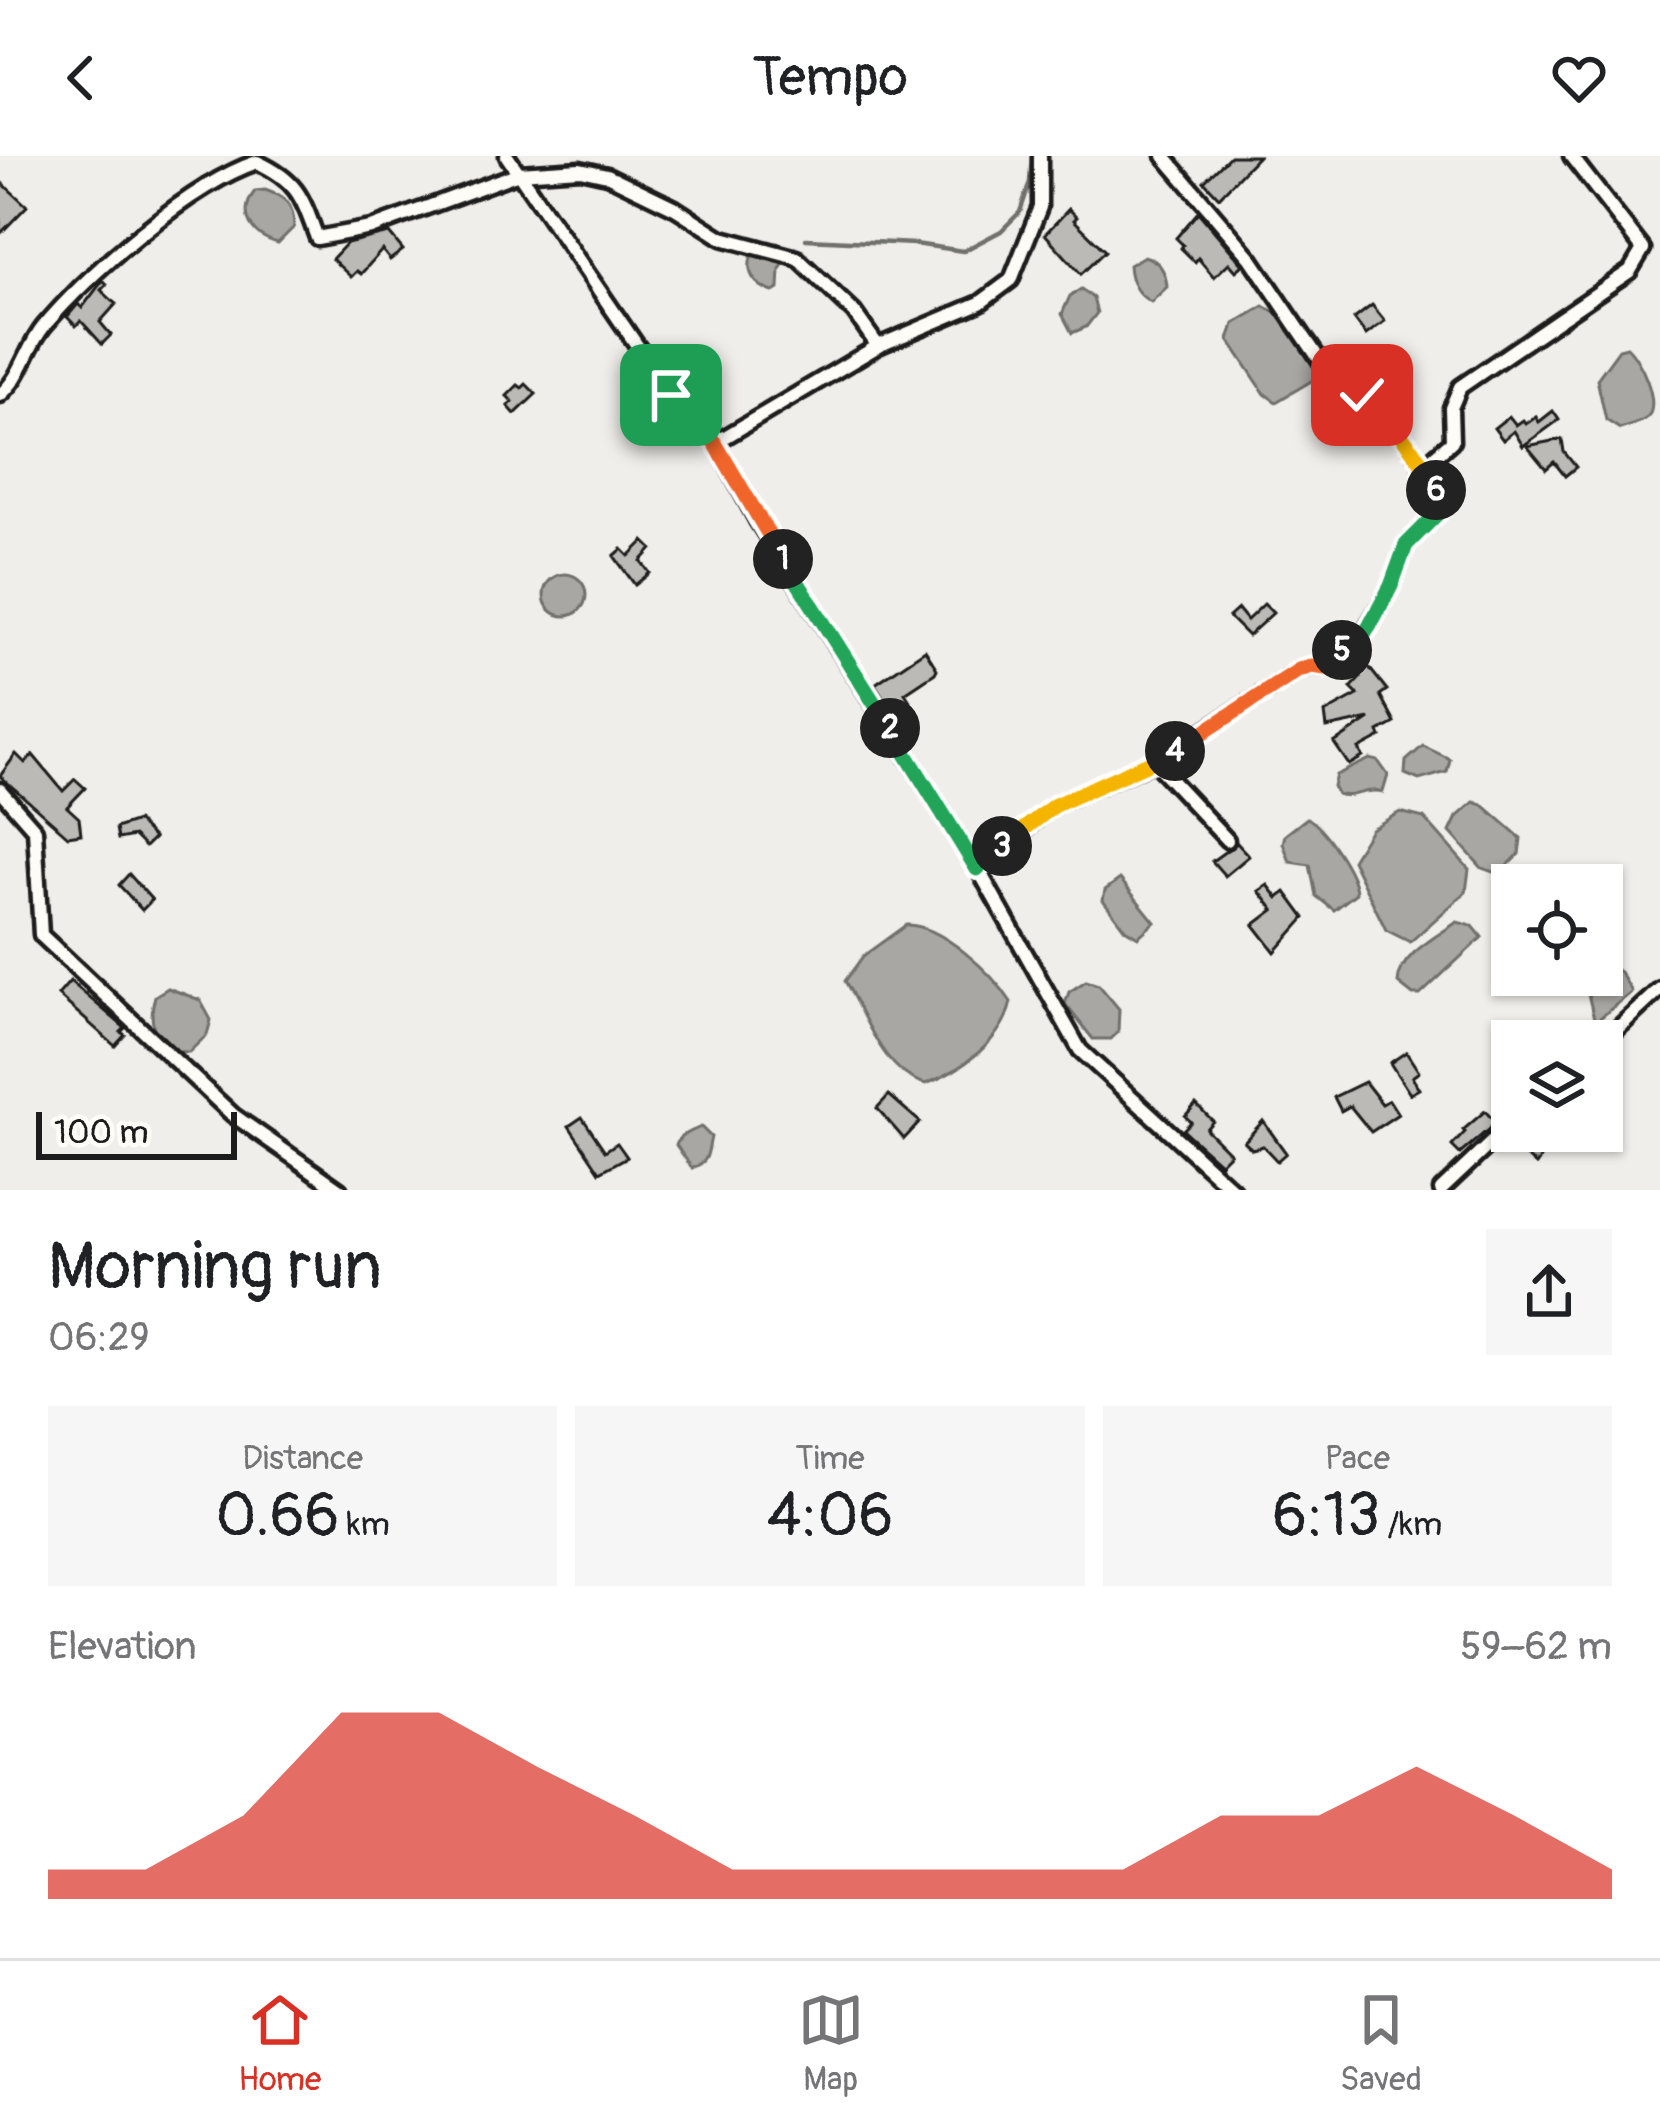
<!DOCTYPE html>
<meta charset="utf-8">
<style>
:root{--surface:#fff;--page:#f6f6f6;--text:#202124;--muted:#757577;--line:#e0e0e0;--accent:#d93025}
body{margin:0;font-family:Pangolin,sans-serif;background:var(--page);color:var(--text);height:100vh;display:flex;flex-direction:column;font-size:45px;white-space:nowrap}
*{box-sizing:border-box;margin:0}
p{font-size:39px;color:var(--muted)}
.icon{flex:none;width:66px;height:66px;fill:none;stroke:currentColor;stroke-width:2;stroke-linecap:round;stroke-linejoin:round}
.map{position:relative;height:1034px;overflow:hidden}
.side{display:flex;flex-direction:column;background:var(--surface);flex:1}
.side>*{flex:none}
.buttons{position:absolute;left:1491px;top:708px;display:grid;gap:24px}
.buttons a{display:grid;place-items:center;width:132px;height:132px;border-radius:0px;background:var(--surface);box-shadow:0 3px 9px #0004;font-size:60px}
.scale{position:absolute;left:36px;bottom:30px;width:201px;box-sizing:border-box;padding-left:12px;border:6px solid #1c1c1c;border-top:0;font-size:33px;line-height:42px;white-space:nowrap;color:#1c1c1c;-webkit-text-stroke:9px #fdfcf7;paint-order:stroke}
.pin{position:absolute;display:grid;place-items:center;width:102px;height:102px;color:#fff;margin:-51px;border-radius:24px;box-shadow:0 6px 18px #0006}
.km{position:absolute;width:60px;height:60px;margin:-30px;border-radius:50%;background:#222;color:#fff;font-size:33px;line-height:60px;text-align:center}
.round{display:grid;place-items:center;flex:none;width:126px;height:126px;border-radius:0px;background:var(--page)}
.headline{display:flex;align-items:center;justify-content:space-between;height:204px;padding:0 48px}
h1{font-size:66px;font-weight:600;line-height:90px}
.figures{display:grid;grid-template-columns:repeat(3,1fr);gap:18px;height:204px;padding:12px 48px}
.figures div{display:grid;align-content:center;border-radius:0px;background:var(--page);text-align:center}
.figures b{font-size:60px;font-weight:600}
.figures small{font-size:33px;font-weight:400}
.figures p{font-size:33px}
.chart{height:336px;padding:24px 48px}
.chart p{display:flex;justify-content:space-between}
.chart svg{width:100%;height:216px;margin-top:12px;fill:var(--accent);opacity:.7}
header{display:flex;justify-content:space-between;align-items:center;height:156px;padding:0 48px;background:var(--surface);font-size:54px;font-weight:600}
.tabs{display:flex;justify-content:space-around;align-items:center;height:168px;border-top:3px solid var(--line);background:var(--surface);font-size:33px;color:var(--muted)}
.tabs a{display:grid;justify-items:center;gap:6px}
.tabs .on{color:var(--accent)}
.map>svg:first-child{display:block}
.water{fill:#a8a7a3;stroke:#706f6d;stroke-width:3}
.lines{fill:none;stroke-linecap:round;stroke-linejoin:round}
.stream{stroke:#706f6d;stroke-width:4.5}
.building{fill:#bbbab6;stroke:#1c1c1c;stroke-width:3}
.minor-casing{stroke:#1c1c1c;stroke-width:21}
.minor{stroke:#fdfcf7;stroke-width:12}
.split-1-casing{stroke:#fff;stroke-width:24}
.split-2-casing{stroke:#fff;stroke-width:24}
.split-3-casing{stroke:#fff;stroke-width:24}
.split-4-casing{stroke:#fff;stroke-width:24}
.split-5-casing{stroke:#fff;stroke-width:24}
.split-6-casing{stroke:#fff;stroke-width:24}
.split-7-casing{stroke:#fff;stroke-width:24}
.split-1{stroke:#f0652b;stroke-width:15}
.split-2{stroke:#22a559;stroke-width:15}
.split-3{stroke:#22a559;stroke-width:15}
.split-4{stroke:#f5b400;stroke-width:15}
.split-5{stroke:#f0652b;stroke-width:15}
.split-6{stroke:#22a559;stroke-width:15}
.split-7{stroke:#f5b400;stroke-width:15}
</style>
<header><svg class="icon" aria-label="back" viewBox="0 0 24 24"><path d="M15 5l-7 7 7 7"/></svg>Tempo<svg class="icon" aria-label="heart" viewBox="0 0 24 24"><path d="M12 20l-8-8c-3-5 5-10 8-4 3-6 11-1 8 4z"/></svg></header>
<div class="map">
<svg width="1660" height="1034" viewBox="0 0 1660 1034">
<rect width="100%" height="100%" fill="#f0eeea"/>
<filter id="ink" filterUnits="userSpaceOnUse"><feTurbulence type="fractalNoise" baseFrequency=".00833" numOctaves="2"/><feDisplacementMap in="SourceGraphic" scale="24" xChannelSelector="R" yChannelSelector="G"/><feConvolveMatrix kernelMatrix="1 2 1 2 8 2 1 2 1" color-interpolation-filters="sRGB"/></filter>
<g filter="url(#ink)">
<g class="water">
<path d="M 265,34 C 286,41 294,48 294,71 L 278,87 C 252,80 237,59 255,35 Z"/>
<path d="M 752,98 L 764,102 L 777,99 L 785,106 L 780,113 L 779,133 L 773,136 C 755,130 745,117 752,98 Z"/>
<path d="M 1144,100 C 1159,104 1166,116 1167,131 L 1151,146 C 1137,139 1130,125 1129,109 Z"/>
<polygon points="1081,133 1093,142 1097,157 1086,171 1072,177 1062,158 1070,140"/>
<polygon points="1264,150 1281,160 1316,206 1313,224 1276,246 1265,238 1229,184 1234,168"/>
<path d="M 1627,191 C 1640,203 1660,245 1648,261 C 1642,267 1629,270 1620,273 L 1606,264 L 1597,223 L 1619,193 Z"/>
<circle cx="565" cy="439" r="21"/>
<polygon points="1423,590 1450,603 1447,616 1419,624 1405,618 1406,605"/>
<path d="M 1370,603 L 1378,605 L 1388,619 L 1383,636 C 1366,631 1351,644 1337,638 L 1333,630 L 1336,619 Z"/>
<polygon points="1474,646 1483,649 1521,682 1519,698 1499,718 1482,712 1450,676 1457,661"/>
<polygon points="1400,656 1424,662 1469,713 1466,736 1410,786 1386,774 1352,704 1371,673"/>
<path d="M 1307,662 C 1324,670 1356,719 1356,737 L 1334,754 L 1316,740 L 1310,709 L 1290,706 L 1283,687 L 1285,679 Z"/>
<polygon points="1120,723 1155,766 1138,781 1125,773 1103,744 1105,734"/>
<path d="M 1457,766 L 1473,770 L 1482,781 L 1420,839 L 1413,839 L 1398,827 C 1399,799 1436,781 1457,766 Z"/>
<path d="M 906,769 C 941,768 993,818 1011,846 C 1003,885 960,915 926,928 C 883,917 866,861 845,825 L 863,800 Z"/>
<polygon points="1607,808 1620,816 1632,836 1595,866 1585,826 1590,819 1602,819 1602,810"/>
<polygon points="1086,825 1099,829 1119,853 1118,876 1111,883 1093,883 1065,848 1069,836"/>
<path d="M 168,832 L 200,844 L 211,864 L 207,879 L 189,896 C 156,897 147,867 155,840 Z"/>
<path d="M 701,971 L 711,981 C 707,997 710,1006 692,1012 L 676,989 L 681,980 Z"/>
</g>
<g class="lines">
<polyline class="stream" points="806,83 915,88 963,95 1001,75 1020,56 1030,26 1032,0"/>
</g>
<g class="building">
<polygon points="1230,0 1258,0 1219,41 1204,25"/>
<polygon points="0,25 27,50 0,78"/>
<polygon points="1069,53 1077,61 1074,64 1105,95 1081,118 1045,78"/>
<polygon points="1198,56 1243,109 1236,115 1229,107 1214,121 1198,102 1195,106 1181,92 1183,89 1176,82"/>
<polygon points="389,77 403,94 390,104 382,94 361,118 357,115 351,121 332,103 347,87"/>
<polygon points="103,124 107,128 101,134 116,148 100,166 111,179 102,188 81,165 76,170 67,161 78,148 82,152"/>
<polygon points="1372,149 1385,165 1366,179 1354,163"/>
<polygon points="526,228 536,238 515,258 508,250 513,246 507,240 518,229 522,232"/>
<polygon points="1553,255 1559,264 1523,290 1514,275 1503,284 1494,272 1509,260 1516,269 1523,264 1526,268 1536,261 1539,266"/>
<polygon points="1562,283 1564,296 1576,311 1565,320 1554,306 1546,313 1527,290"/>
<polygon points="644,385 652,393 641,405 650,417 635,429 614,400 622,393 629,400"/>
<polygon points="1264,448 1273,457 1248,480 1229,461 1238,453 1247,464"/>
<polygon points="925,494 937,513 935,517 905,537 910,545 899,552 895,546 889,550 875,528"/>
<polygon points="1358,498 1387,534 1380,539 1395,567 1379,576 1381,581 1359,593 1363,601 1349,609 1334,587 1370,563 1327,572 1325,557 1358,539 1351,532 1361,521 1349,503"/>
<polygon points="16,598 25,607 33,599 63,635 75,623 85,632 67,651 79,662 81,678 68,680 0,620"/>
<polygon points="137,665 154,682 145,691 134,680 118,683 116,672"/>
<polygon points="1237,687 1249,700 1225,720 1212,705"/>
<polygon points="129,718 152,744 142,754 119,729"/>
<polygon points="1268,729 1278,742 1286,736 1305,762 1275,796 1254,769 1274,754 1259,735"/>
<polygon points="70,825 125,872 121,876 125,879 115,890 58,839"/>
<polygon points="1406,896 1419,916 1412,921 1419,933 1410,938 1390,907"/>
<polygon points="1365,926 1382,948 1389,944 1398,958 1371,976 1350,950 1341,955 1334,941"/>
<polygon points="889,939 920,966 904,983 877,952"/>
<polygon points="1196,948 1213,965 1206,973 1230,997 1220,1007 1183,974 1191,966 1185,960"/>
<polygon points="1485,955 1496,967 1460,998 1452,990 1465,976 1463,974"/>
<polygon points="582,961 605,995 617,987 627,1001 600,1016 569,970"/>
<polygon points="1263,965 1286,997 1277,1005 1263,990 1252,993 1244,986"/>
<polygon points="1543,975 1560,975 1536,1009 1525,999"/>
</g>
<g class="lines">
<g class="minor-casing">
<g id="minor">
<polyline points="507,0 671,239 715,287 758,366 978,713 1080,894 1233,1034"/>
<polyline points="1164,0 1250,101 1334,225 1343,235 1371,240 1422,307"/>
<path d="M 0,239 C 22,221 26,192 44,170 C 90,116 191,28 257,6 C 298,25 302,41 317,82 L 371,72 L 519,17 L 580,13 L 607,19 L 675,52 L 722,82 L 797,102 L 854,156 L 878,190"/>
<polyline points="715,287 878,190 980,147 1011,124 1040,51 1040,0"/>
<polyline points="1154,606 1227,684"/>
<polyline points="0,634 35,674 41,779 233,959 340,1034"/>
<polyline points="978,713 1055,649 1154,606 1299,514 1313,510 1326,512 1344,493 1359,485 1391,430 1406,389 1442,353 1444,345 1421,312 1452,285 1451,252 1460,231 1630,115 1643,93 1571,0"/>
<polyline points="1602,887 1660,833"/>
<polyline points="1441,1034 1512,967"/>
</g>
</g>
<use href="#minor" class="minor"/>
</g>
</g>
<g class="lines" filter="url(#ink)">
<g class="split-1-casing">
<polyline id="split-1" points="671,239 715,287 783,403"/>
</g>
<g class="split-2-casing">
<polyline id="split-2" points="783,403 890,572"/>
</g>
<g class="split-3-casing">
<polyline id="split-3" points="890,572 977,713 1002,690"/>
</g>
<g class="split-4-casing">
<polyline id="split-4" points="1002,690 1055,649 1175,595"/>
</g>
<g class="split-5-casing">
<polyline id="split-5" points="1175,595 1299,514 1312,510 1326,512 1342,494"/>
</g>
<g class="split-6-casing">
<polyline id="split-6" points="1342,494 1359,485 1369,471 1391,430 1406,389 1442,353 1444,346 1436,334"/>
</g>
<g class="split-7-casing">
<polyline id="split-7" points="1362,239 1377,247 1422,307 1422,316 1436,334"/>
</g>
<use href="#split-1" class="split-1"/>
<use href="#split-2" class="split-2"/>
<use href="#split-3" class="split-3"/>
<use href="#split-4" class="split-4"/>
<use href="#split-5" class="split-5"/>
<use href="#split-6" class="split-6"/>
<use href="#split-7" class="split-7"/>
</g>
</svg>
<div class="buttons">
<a><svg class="icon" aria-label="locate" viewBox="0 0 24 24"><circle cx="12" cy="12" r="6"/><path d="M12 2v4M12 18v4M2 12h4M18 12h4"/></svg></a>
<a><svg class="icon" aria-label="layers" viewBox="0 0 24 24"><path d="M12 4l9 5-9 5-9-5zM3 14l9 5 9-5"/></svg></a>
</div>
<div class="scale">100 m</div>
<div class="pin" style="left:671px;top:239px;background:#1e9e55"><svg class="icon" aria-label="arrive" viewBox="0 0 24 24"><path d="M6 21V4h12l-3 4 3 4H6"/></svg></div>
<div class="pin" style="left:1362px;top:239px;background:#d93025"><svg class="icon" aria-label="check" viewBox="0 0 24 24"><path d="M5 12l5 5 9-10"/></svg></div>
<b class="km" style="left:783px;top:403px">1</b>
<b class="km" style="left:890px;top:572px">2</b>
<b class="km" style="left:1002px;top:690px">3</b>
<b class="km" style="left:1175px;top:595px">4</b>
<b class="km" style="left:1342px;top:494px">5</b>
<b class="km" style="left:1436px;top:334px">6</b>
</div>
<section class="side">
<div class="headline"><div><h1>Morning run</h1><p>06:29</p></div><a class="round"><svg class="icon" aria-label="share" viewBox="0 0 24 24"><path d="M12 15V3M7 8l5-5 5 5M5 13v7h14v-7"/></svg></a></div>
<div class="figures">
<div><p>Distance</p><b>0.66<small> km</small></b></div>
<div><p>Time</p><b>4:06</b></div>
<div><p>Pace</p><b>6:13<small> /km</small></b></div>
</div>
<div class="chart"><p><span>Elevation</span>59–62 m</p>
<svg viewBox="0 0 160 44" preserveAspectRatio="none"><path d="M0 44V38L10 38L20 27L30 6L40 6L50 17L60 27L70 38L80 38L90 38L100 38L110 38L120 27L130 27L140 17L150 27L160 38V44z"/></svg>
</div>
</section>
<nav class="tabs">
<a class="on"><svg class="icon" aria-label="home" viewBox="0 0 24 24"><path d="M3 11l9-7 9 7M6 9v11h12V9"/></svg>Home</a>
<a><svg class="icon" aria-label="map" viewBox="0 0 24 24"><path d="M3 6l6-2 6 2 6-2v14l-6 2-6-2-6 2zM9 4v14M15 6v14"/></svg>Map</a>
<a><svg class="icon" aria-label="saved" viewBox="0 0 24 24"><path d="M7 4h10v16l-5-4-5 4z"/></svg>Saved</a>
</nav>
